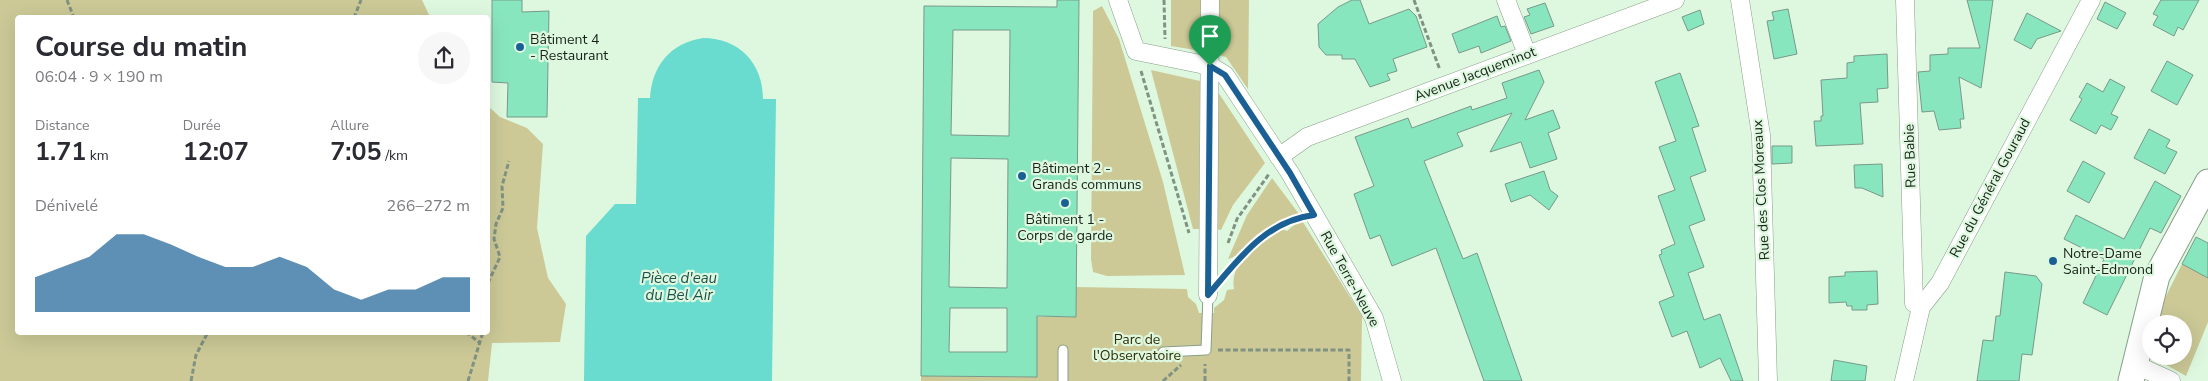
<!DOCTYPE html>
<html lang="fr">
<meta charset="utf-8">
<style>
:root{--surface:#fff;--page:#f7f7f7;--text:#2b2b33;--muted:#7c7c81;--accent:#1b6095}
body{margin:0;font-family:"Nunito Sans",sans-serif;background:var(--page);color:var(--text);height:100vh;display:flex;flex-direction:column;font-size:19px;white-space:nowrap}
*{box-sizing:border-box;margin:0}
p{font-size:16px;color:var(--muted)}
.icon{flex:none;width:28px;height:28px;fill:none;stroke:currentColor;stroke-width:2;stroke-linecap:round;stroke-linejoin:round}
.map{position:relative;flex:1;overflow:hidden}
.details{position:absolute;left:15px;top:15px;width:475px;height:320px;display:flex;flex-direction:column;background:var(--surface);border-radius:5px;box-shadow:0 5px 20px #0002}
.details>*{flex:none}
.buttons{position:absolute;left:2142px;top:315px;display:grid;gap:10px}
.buttons a{display:grid;place-items:center;width:50px;height:50px;border-radius:50%;background:var(--surface);box-shadow:0 5px 20px #0002;font-size:25px}
.pin{position:absolute;display:grid;place-items:center;width:42px;height:42px;color:#fff;margin:-51px -21px;border-radius:50% 50% 50% 0;rotate:-45deg;box-shadow:0 0 5px #0007}
.pin .icon{rotate:45deg}
.round{display:grid;place-items:center;flex:none;width:52px;height:52px;border-radius:26px;background:var(--page)}
.head{display:flex;align-items:center;justify-content:space-between;height:85px;padding:0 20px}
h1{font-size:28px;font-weight:700;line-height:38px}
.metrics{display:grid;grid-template-columns:repeat(3,1fr);gap:8px;height:85px;padding:5px 20px}
.metrics div{display:grid;align-content:center}
.metrics b{font-size:25px;font-weight:700}
.metrics small{font-size:14px;font-weight:400}
.metrics p{font-size:14px}
.chart{height:140px;padding:10px 20px}
.chart p{display:flex;justify-content:space-between}
.chart svg{width:100%;height:90px;margin-top:5px;fill:var(--accent);opacity:.7}
.map>svg:first-child{display:block}
.green{fill:#ccc997}
.water{fill:#69dbcf}
.building{fill:#88e6bf;stroke:#78998a;fill-rule:evenodd}
.lines{fill:none;stroke-linecap:round;stroke-linejoin:round}
.service-casing{stroke:#889f88;stroke-width:11}
.minor-casing{stroke:#889f88;stroke-width:19}
.secondary-casing{stroke:#889f88;stroke-width:27}
.path{stroke:#809281;stroke-width:3;stroke-dasharray:5 2.5;stroke-linecap:butt}
.service{stroke:#fff;stroke-width:9}
.minor{stroke:#fff;stroke-width:18}
.secondary{stroke:#fff;stroke-width:25}
.route-casing{stroke:#fff;stroke-width:10}
.route{stroke:#1b6095;stroke-width:6}
.poi-dot{fill:#1b6095;stroke:#def8df;stroke-width:2}
.labels{text-anchor:middle;dominant-baseline:central;stroke-width:4.5;stroke-linejoin:round;paint-order:stroke}
.poi-label{font-size:14px;fill:#182219;stroke:#def8df;text-anchor:start}
.street-label{font-size:14px;fill:#182219;stroke:#def8df}
.park-label{font-size:14px;fill:#33300b;stroke:#def8df}
.water-label{font-size:15px;font-style:italic;fill:#1e504b;stroke:#def8df}
</style>
<div class="map">
<svg width="2208" height="381" viewBox="0 0 2208 381">
<rect width="100%" height="100%" fill="#def8df"/>
<g class="green">
<polygon points="0,0 422,0 430,17 18,18 18,332 488,332 488,106 500,117 527,128 543,144 537,228 548,278 566,304 560,342 492,343 488,381 0,381"/>
<polygon points="1171,0 1202,0 1201,51 1171,46"/>
<polygon points="1219,0 1249,0 1248,89 1226,57 1219,55"/>
<polygon points="1102,6 1119,39 1163,182 1185,275 1107,276 1093,272 1091,259 1093,11"/>
<polygon points="1151,70 1200,81 1199,229 1193,229"/>
<polygon points="1218,92 1265,163 1233,205 1221,230 1216,229"/>
<path d="M 1272,178 L 1299,214 C 1290,218 1280,220 1273,225 C 1260,234 1240,257 1228,259 L 1247,215 Z"/>
<path d="M 1301,219 L 1362,316 L 1361,381 L 921,381 L 921,376 L 1036,377 L 1037,317 L 1076,317 L 1076,287 L 1187,289 L 1188,297 L 1196,304 L 1199,313 L 1214,313 L 1214,308 L 1224,300 L 1227,290 L 1234,289 C 1229,264 1258,236 1280,228 L 1287,231 Z"/>
<polygon points="2182,264 2208,278 2208,322 2186,376 2161,362 2158,356 2184,356 2184,324 2156,324 2165,298"/>
</g>
<path class="water" d="M 703,38 C 739,38 763,63 763,99 L 776,99 L 772,381 L 584,381 L 586,236 L 615,204 L 636,204 L 638,98 L 650,98 C 652,66 670,43 703,38 Z"/>
<g class="building">
<polygon points="492,0 522,0 522,12 549,11 547,117 507,117 508,83 492,82"/>
<path d="M 1057,0 L 1079,0 L 1076,317 L 1037,316 L 1037,377 L 921,376 L 924,6 L 1057,7 ZM 953,30 L 1010,30 L 1009,136 L 951,135 ZM 951,158 L 1008,159 L 1007,288 L 949,287 ZM 950,308 L 1007,308 L 1007,352 L 949,352 Z"/>
<polygon points="1352,0 1360,0 1369,24 1409,9 1416,16 1427,47 1393,59 1397,71 1387,74 1390,80 1370,87 1355,59 1342,59 1342,55 1326,55 1319,47 1318,24 1338,7"/>
<polygon points="1967,0 1993,0 1981,88 1959,77 1964,119 1960,119 1961,128 1939,130 1934,111 1922,112 1918,72 1930,71 1930,55 1948,54 1948,48 1980,48"/>
<polygon points="2161,0 2199,0 2183,30 2178,27 2174,36 2153,25 2158,16 2153,14"/>
<polygon points="2105,2 2126,13 2117,29 2097,19"/>
<polygon points="1545,3 1554,26 1531,34 1524,17 1530,15 1527,9"/>
<polygon points="1788,9 1797,54 1774,59 1767,21 1774,20 1772,12"/>
<polygon points="1700,10 1704,24 1688,31 1682,17"/>
<polygon points="2027,13 2061,31 2037,39 2031,49 2014,40"/>
<polygon points="1497,16 1501,27 1505,26 1511,41 1481,53 1479,46 1459,53 1452,34"/>
<polygon points="1887,54 1888,88 1877,89 1878,102 1860,103 1863,144 1816,146 1814,121 1821,121 1821,116 1823,116 1821,80 1847,78 1847,63 1854,62 1854,56"/>
<polygon points="2167,61 2193,75 2177,105 2151,91"/>
<polygon points="1539,70 1544,82 1525,120 1553,110 1560,128 1548,133 1557,159 1530,168 1521,142 1490,152 1512,113 1457,133 1463,146 1424,161 1463,259 1477,253 1522,381 1484,381 1436,248 1392,266 1380,235 1370,239 1354,194 1374,186 1355,137 1408,118 1412,128 1471,106 1472,110 1507,98 1502,83"/>
<polygon points="1680,73 1699,126 1692,128 1706,171 1690,177 1705,220 1689,226 1704,267 1688,273 1704,320 1720,314 1743,381 1731,381 1720,358 1700,368 1687,331 1672,337 1659,302 1674,296 1659,255 1662,254 1661,250 1675,244 1658,196 1675,190 1659,147 1676,141 1655,82"/>
<polygon points="2110,79 2125,87 2111,114 2118,117 2111,130 2101,125 2096,134 2070,120 2082,99 2079,97 2087,83 2103,92"/>
<polygon points="2149,129 2170,140 2166,147 2177,152 2165,174 2134,158"/>
<polygon points="1772,146 1792,146 1792,163 1772,164"/>
<polygon points="2083,161 2105,173 2089,203 2067,191"/>
<polygon points="1882,164 1883,197 1862,188 1855,188 1854,165"/>
<polygon points="1544,171 1550,190 1558,196 1549,210 1530,195 1511,202 1505,184"/>
<polygon points="2155,181 2181,196 2161,233 2150,228 2107,315 2083,303 2104,259 2064,239 2076,215 2124,239"/>
<polygon points="2196,237 2208,243 2208,278 2182,264"/>
<polygon points="1877,271 1878,304 1867,305 1867,310 1852,310 1852,306 1847,306 1846,302 1829,303 1829,277 1845,276 1845,272"/>
<polygon points="2005,272 2036,276 2042,284 2032,355 2022,354 2019,381 1977,381 1983,340 1993,341 1996,316 2000,316"/>
<polygon points="1834,360 1867,366 1865,381 1831,381"/>
</g>
<g class="lines">
<g class="service-casing">
<g id="service">
<polyline points="1163,352 1206,350 1208,295"/>
<polyline points="1063,381 1063,350"/>
</g>
</g>
<g class="minor-casing">
<g id="minor">
<polyline points="1118,0 1136,51 1210,66 1225,75 1290,173 1374,318 1392,381"/>
<polyline points="1506,0 1527,54"/>
<polyline points="1740,0 1761,135 1768,381"/>
<polyline points="1905,0 1914,303 1921,307"/>
<polyline points="1279,157 1307,137 1675,0"/>
<polyline points="1208,295 1210,0"/>
<polyline points="2134,364 2171,381"/>
<polyline points="1904,381 1921,307 1940,283 2091,0"/>
</g>
</g>
<g class="secondary-casing">
<polyline id="secondary" points="2131,381 2157,276 2208,182"/>
</g>
<g class="path">
<polyline points="67,0 74,18"/>
<polyline points="1164,0 1165,39"/>
<polyline points="1414,0 1440,70"/>
<polyline points="354,18 361,0"/>
<polyline points="1141,71 1189,233"/>
<polyline points="1228,243 1237,219 1269,174"/>
<path d="M 1226,274 C 1251,246 1262,234 1297,219"/>
<polyline points="488,283 500,257 494,239 496,224 503,208 502,186 509,161"/>
<polyline points="466,332 480,343"/>
<polyline points="1218,350 1349,350 1349,381"/>
<polyline points="191,381 196,355 208,332"/>
<polyline points="468,381 483,332"/>
<polyline points="1163,381 1181,365"/>
<polyline points="1205,381 1205,364"/>
</g>
<use href="#service" class="service"/>
<use href="#minor" class="minor"/>
<use href="#secondary" class="secondary"/>
</g>
<g class="lines">
<g class="route-casing">
<path id="route" d="M 1210,66 L 1225,75 L 1290,173 L 1314,215 C 1265,221 1238,260 1208,295 Z"/>
</g>
<use href="#route" class="route"/>
</g>
<g class="poi-dot">
<circle cx="520" cy="47" r="5"/>
<circle cx="1022" cy="176" r="5"/>
<circle cx="1065" cy="203" r="5"/>
<circle cx="2053" cy="261" r="5"/>
</g>
<g class="labels">
<g class="poi-label">
<text x="530" y="39">Bâtiment 4<tspan x="530" dy="16">- Restaurant</tspan></text>
<text x="1032" y="168">Bâtiment 2 -<tspan x="1032" dy="16">Grands communs</tspan></text>
<text x="1065" y="219" text-anchor="middle">Bâtiment 1 -<tspan x="1065" dy="16">Corps de garde</tspan></text>
<text x="2063" y="253">Notre-Dame<tspan x="2063" dy="16">Saint-Edmond</tspan></text>
</g>
<g class="street-label">
<text transform="translate(1475 74) rotate(-21)">Avenue Jacqueminot</text>
<text transform="translate(1910 156) rotate(-92)">Rue Babie</text>
<text transform="translate(1990 188) rotate(-62)">Rue du Général Gouraud</text>
<text transform="translate(1761 190) rotate(-93)">Rue des Clos Moreaux</text>
<text transform="translate(1350 279) rotate(61)">Rue Terre-Neuve</text>
</g>
<g class="park-label">
<text x="1137" y="339">Parc de<tspan x="1137" dy="16">l'Observatoire</tspan></text>
</g>
<g class="water-label">
<text x="679" y="278">Pièce d'eau<tspan x="679" dy="17">du Bel Air</tspan></text>
</g>
</g>
</svg>
<div class="buttons">
<a><svg class="icon" aria-label="locate" viewBox="0 0 24 24"><circle cx="12" cy="12" r="6"/><path d="M12 2v4M12 18v4M2 12h4M18 12h4"/></svg></a>
</div>
<div class="pin" style="left:1210px;top:66px;background:#1e9e55"><svg class="icon" aria-label="arrive" viewBox="0 0 24 24"><path d="M6 21V4h12l-3 4 3 4H6"/></svg></div>
<section class="details">
<div class="head"><div><h1>Course du matin</h1><p>06:04 · 9 × 190 m</p></div><a class="round"><svg class="icon" aria-label="share" viewBox="0 0 24 24"><path d="M12 15V3M7 8l5-5 5 5M5 13v7h14v-7"/></svg></a></div>
<div class="metrics">
<div><p>Distance</p><b>1.71<small> km</small></b></div>
<div><p>Durée</p><b>12:07</b></div>
<div><p>Allure</p><b>7:05<small> /km</small></b></div>
</div>
<div class="chart"><p><span>Dénivelé</span>266–272 m</p>
<svg viewBox="0 0 160 44" preserveAspectRatio="none"><path d="M0 44V27L10 22L20 17L30 6L40 6L50 11L60 17L70 22L80 22L90 17L100 22L110 33L120 38L130 33L140 33L150 27L160 27V44z"/></svg>
</div>
</section>
</div>
